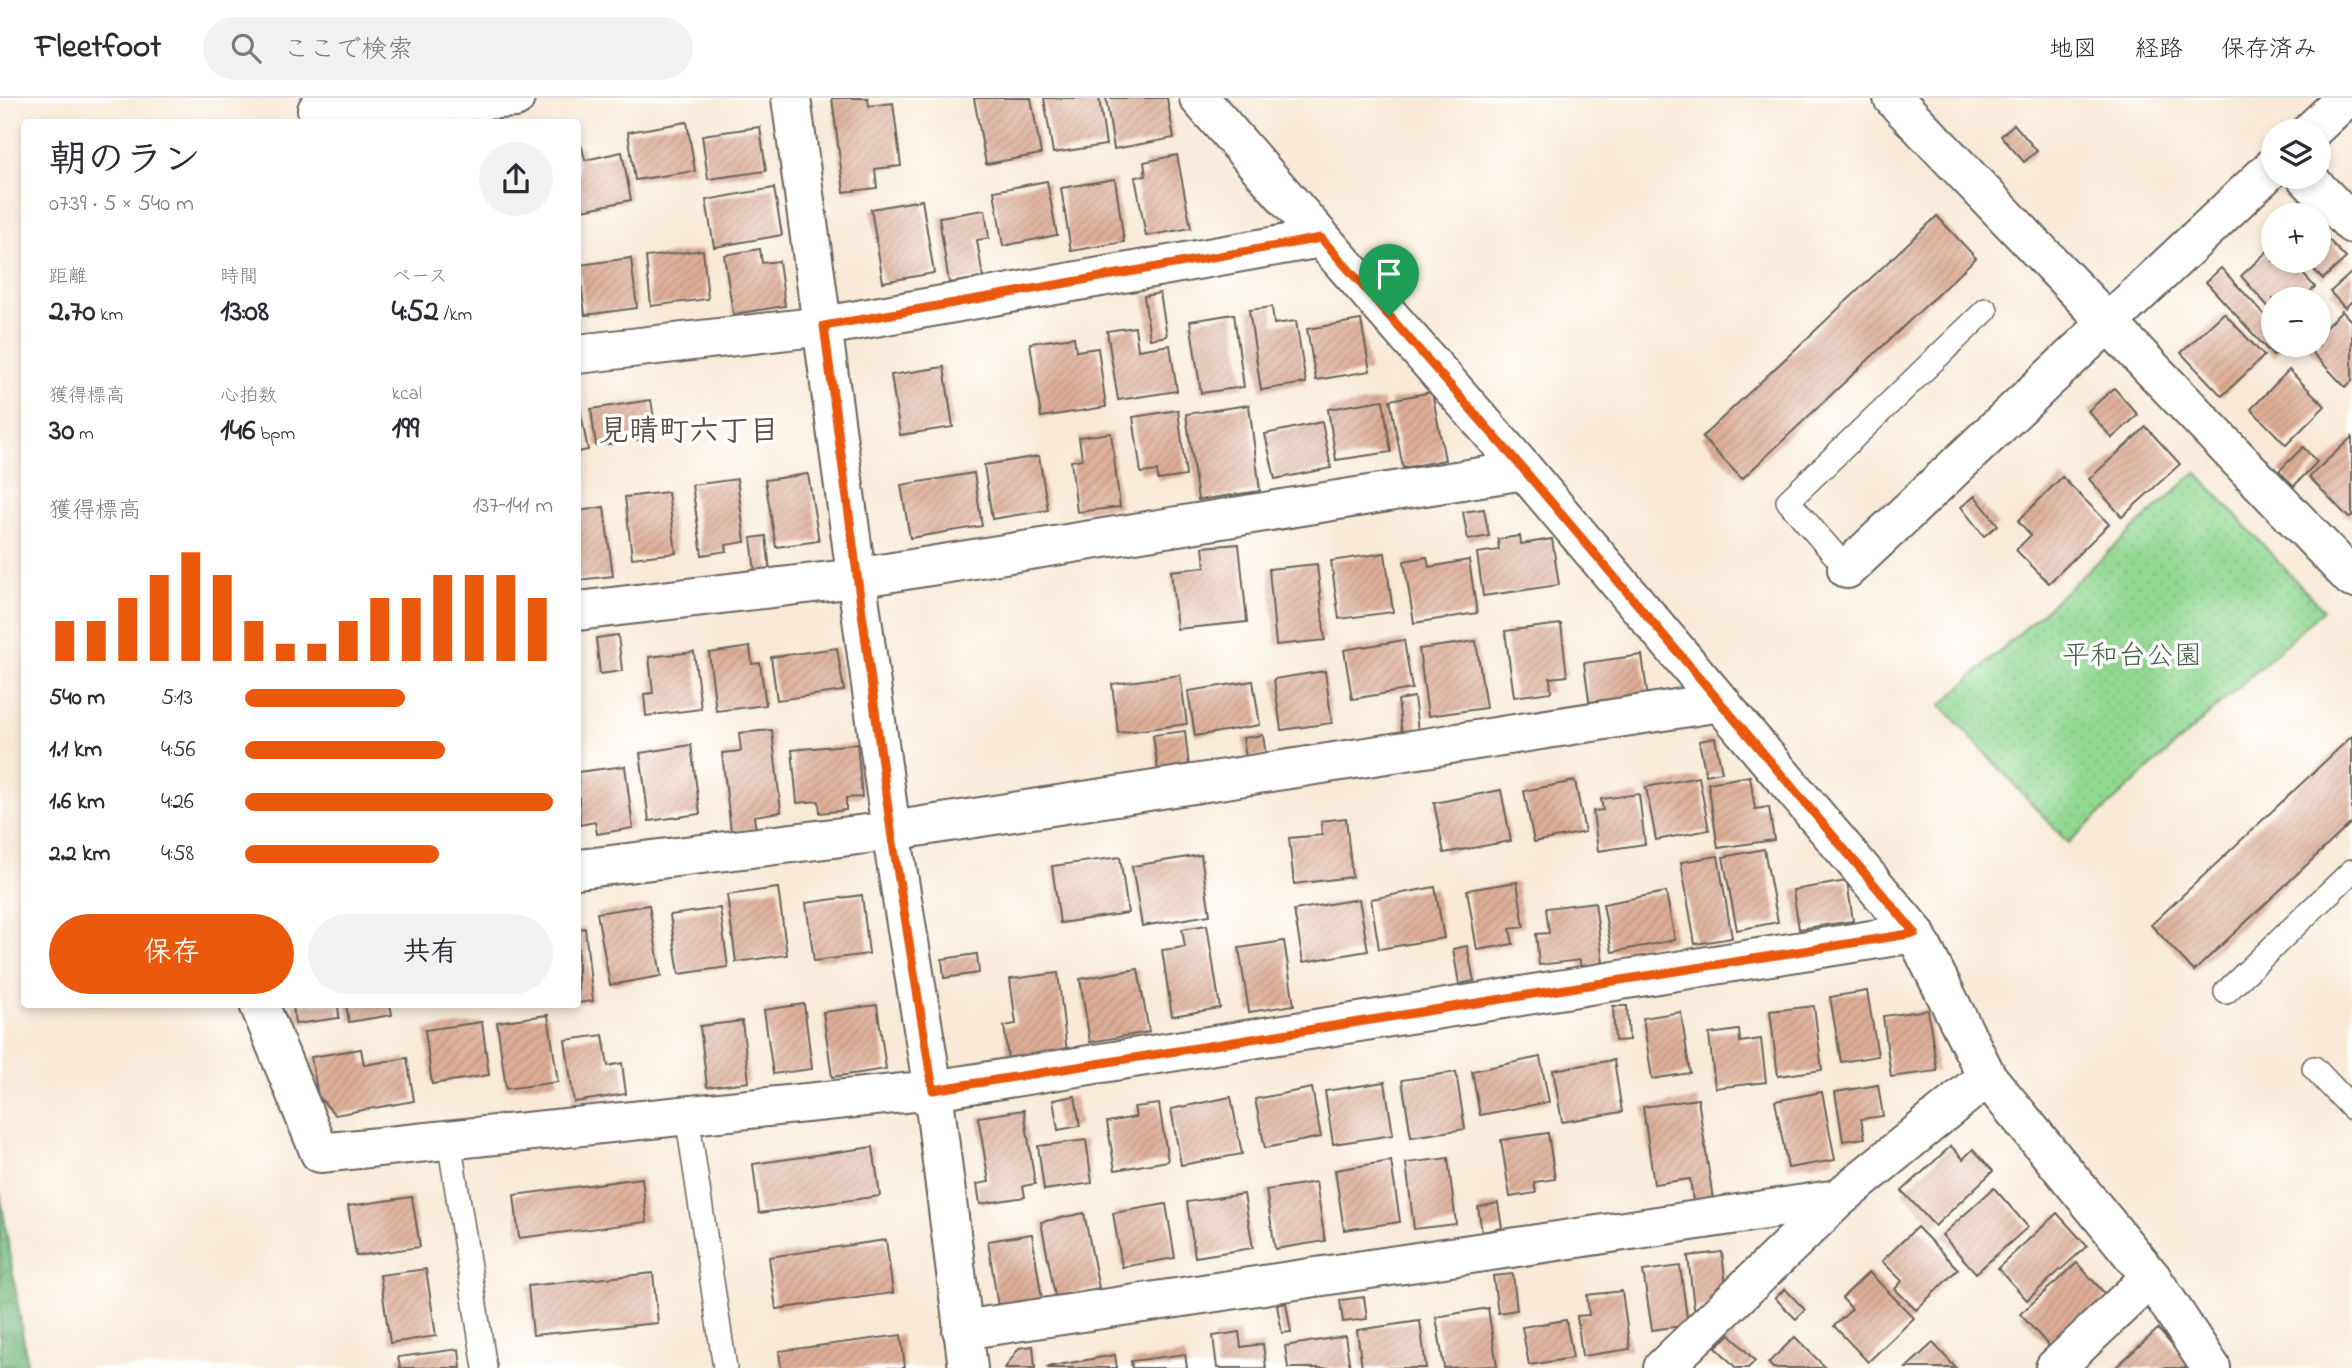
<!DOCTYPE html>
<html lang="ja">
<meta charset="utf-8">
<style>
:root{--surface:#fff;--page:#f2f2f3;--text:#2b2b33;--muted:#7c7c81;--line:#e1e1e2;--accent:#ea580c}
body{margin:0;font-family:"Indie Flower","Klee One",sans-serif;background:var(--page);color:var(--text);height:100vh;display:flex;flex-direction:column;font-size:26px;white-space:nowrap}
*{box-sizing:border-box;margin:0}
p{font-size:23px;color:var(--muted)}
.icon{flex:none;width:38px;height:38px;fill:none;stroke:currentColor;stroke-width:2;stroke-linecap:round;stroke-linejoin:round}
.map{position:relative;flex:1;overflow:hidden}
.details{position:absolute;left:21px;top:21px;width:560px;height:889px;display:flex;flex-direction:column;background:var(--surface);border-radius:7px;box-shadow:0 4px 10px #0003}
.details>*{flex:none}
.controls{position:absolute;left:2261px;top:21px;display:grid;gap:14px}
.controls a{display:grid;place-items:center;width:70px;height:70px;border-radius:50%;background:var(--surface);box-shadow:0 4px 10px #0003;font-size:35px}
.pin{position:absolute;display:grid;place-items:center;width:60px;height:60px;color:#fff;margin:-72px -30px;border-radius:50% 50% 50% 0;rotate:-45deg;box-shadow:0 0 7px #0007}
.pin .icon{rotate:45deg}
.round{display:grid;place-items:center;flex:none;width:74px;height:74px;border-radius:37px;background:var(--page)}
.summary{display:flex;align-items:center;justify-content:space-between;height:119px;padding:0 28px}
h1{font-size:38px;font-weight:800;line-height:52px}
.figures{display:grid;grid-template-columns:repeat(3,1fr);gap:10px;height:119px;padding:7px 28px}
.figures div{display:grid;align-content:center}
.figures b{font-size:30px;font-weight:800}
.figures small{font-size:19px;font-weight:400}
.figures p{font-size:19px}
.chart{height:196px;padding:14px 28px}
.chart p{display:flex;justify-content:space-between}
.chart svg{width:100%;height:126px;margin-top:7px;stroke:var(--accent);stroke-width:6}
.button{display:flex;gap:14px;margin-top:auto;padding:14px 28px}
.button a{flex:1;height:80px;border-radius:42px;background:var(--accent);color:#fff;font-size:28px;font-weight:800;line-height:80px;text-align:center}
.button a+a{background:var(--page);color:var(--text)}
ul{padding:0 28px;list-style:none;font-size:23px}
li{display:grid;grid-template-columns:112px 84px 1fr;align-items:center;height:52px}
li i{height:18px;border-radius:9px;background:var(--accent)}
header{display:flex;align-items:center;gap:42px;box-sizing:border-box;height:98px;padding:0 35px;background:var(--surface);border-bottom:2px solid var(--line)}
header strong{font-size:33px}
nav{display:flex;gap:38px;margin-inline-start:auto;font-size:24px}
.search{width:490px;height:63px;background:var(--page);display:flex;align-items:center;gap:18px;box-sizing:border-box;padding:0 24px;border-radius:38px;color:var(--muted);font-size:26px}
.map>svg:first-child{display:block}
.forest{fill:url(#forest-crowns);stroke:#486a4c;stroke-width:2}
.park{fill:url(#park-dots);stroke:#577a56;stroke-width:2}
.building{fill:url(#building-hatch)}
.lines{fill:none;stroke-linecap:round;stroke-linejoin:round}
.service-casing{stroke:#69645d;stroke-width:26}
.minor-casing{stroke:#69645d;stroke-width:42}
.service{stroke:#fff;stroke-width:23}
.minor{stroke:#fff;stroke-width:38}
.route-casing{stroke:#fff;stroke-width:14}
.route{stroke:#ea580c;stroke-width:9}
.labels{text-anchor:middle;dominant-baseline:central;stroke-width:7;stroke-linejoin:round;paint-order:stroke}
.park-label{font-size:28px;fill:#455e45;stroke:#fff}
.neighbourhood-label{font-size:30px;font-weight:bold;fill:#604f46;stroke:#fff}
</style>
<header>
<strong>Fleetfoot</strong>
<div class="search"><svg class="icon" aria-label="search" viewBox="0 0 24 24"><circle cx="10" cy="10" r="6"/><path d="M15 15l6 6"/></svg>ここで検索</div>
<nav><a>地図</a><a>経路</a><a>保存済み</a></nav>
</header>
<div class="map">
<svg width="2352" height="1270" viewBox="0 0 2352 1270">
<defs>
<pattern id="forest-crowns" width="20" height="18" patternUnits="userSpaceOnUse" patternTransform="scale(1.75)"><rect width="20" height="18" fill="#75b87b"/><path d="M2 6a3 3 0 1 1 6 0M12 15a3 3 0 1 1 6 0" fill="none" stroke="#5f9564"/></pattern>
<pattern id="park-dots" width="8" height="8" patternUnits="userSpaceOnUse" patternTransform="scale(1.75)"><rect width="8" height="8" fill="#92d891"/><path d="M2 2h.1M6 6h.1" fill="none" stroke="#7db97c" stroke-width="1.8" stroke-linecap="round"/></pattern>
<pattern id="building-hatch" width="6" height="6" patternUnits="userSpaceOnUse" patternTransform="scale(1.75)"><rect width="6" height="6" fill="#ddad95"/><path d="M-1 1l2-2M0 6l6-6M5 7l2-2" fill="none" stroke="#bd9480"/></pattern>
</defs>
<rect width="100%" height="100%" fill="#fff"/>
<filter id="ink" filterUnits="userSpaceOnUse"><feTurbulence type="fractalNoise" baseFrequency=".0143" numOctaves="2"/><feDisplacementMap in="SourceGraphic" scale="14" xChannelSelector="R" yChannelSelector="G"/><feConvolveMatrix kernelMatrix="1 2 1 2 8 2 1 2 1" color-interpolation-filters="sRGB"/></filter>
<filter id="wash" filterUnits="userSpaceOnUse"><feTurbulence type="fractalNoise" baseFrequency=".00686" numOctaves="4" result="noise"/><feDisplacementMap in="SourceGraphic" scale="28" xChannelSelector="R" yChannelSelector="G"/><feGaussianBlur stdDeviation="1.57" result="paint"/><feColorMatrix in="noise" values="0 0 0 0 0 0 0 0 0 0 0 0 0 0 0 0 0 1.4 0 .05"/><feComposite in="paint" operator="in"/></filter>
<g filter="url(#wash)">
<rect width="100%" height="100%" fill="#f8ead7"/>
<polygon class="forest" points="0,1094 28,1270 0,1270"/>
<polygon class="park" points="2196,374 2323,512 2068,745 1941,607"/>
<g id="blocks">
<g class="building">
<polygon points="832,0 868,0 869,8 893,5 901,68 875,71 877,90 844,94"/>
<polygon points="974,0 1031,0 1041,56 986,66"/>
<polygon points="1044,0 1099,0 1106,47 1053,55"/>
<polygon points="1106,0 1167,0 1174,40 1114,51"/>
<polygon points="687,24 695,73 635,82 628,34"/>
<polygon points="2014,26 2037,53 2024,64 2001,38"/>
<polygon points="760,29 766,73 708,81 702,37"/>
<polygon points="582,49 585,62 622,54 631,102 578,113 578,50"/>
<polygon points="1177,57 1191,130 1146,138 1135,79 1146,78 1144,64"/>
<polygon points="1115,81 1124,144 1071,153 1061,90"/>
<polygon points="1047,83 1057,137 1003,148 994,93"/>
<polygon points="774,90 782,137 714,149 706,102"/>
<polygon points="922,102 934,175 883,184 871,111"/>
<polygon points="985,112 989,140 977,142 983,180 949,185 939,119"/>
<polygon points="1937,118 1976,160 1742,381 1702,339"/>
<polygon points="2327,140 2346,160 2323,181 2305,163 2319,163 2319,148"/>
<polygon points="2273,148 2273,163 2291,163 2315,189 2301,201 2273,201 2273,214 2241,178"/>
<polygon points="760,151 762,165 779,163 785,208 733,216 724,157"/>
<polygon points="703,152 708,201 651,208 646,159"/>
<polygon points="631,160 637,210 585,217 579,167"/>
<polygon points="2221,170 2273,226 2273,247 2285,247 2273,258 2206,184"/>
<polygon points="2352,174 2352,203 2345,210 2330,194"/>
<polygon points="1160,195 1167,238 1150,241 1144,198"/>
<polygon points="1272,209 1274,226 1296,223 1306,285 1261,292 1249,212"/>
<polygon points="2342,213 2352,224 2352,283 2345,289 2305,247 2319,247 2319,236"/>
<polygon points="2224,215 2264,258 2222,298 2181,255"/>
<polygon points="1234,216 1244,289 1201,295 1190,223"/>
<polygon points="1361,222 1370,273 1316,282 1307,231"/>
<polygon points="1135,229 1138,252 1170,247 1177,293 1118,302 1107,233"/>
<polygon points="1074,239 1076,253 1098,250 1106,309 1041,319 1030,245"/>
<polygon points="944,269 953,329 900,337 891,277"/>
<polygon points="2289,272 2325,308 2286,347 2251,311"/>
<polygon points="2114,290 2138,317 2112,340 2088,313"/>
<polygon points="1432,294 1445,362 1403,370 1390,302"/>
<polygon points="578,301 588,352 578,354"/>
<polygon points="651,302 657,339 596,348 591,311"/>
<polygon points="1383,302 1391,354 1336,362 1328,311"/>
<polygon points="1249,307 1260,393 1198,402 1186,316"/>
<polygon points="1178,312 1186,378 1158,382 1157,373 1141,375 1133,319"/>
<polygon points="1322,324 1331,370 1275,381 1265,336"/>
<polygon points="2146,329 2180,366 2122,419 2089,381"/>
<polygon points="1111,335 1120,409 1077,414 1071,363 1082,361 1079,339"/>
<polygon points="2352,339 2352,418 2349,420 2309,379"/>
<polygon points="2303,349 2317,364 2294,388 2279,373"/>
<polygon points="1039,358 1048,412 992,421 984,367"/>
<polygon points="974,375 982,428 910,440 901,387"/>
<polygon points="808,376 819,443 776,449 765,382"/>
<polygon points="2062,379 2109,426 2049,485 2016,452 2031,437 2018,423"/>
<polygon points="737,381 745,444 726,447 727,453 702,457 692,387"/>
<polygon points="668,394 676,455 632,460 625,399"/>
<polygon points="1975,398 1998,427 1984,438 1961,409"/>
<polygon points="604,409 613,478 578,482 578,413"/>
<polygon points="1484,411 1489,438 1468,442 1463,414"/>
<polygon points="766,438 770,473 755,474 751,440"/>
<polygon points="1520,438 1521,446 1552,441 1559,487 1483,498 1477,455 1499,452 1498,441"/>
<polygon points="1239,446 1247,524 1177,531 1171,473 1205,469 1203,449"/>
<polygon points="1385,455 1393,514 1339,521 1331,463"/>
<polygon points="1427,459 1429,469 1469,462 1477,515 1414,525 1404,463"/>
<polygon points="1317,466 1325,542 1276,547 1269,471"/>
<polygon points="1561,526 1567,578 1550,580 1551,594 1514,599 1505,533"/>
<polygon points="618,537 622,573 600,576 596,540"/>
<polygon points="1404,542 1412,591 1352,601 1344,552"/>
<polygon points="1476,543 1486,610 1428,618 1419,551"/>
<polygon points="750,549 752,566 760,565 766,607 716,613 709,555"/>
<polygon points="837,550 844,593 777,602 771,559"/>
<polygon points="694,554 701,611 646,618 644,596 653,595 649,559"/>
<polygon points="1642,557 1648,601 1590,609 1584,565"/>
<polygon points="1325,573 1332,625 1281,632 1274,581"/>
<polygon points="1180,577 1187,626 1118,635 1112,586"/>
<polygon points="1253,583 1260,627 1195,638 1188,593"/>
<polygon points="1414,599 1418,633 1402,635 1398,602"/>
<polygon points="772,632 781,714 754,718 756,732 731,734 722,655 741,653 739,635"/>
<polygon points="1185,633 1189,669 1158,673 1153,637"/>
<polygon points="1263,637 1266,658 1246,660 1243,640"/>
<polygon points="2352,638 2352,724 2194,873 2151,827"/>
<polygon points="1715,640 1722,674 1706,677 1699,643"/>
<polygon points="857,646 862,699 846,700 846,712 820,715 819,703 797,705 792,652"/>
<polygon points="691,647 700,716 649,723 640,655"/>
<polygon points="625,668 633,730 597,736 595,724 580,727 578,674"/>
<polygon points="1750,678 1755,711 1769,709 1774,742 1718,750 1708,685"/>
<polygon points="1699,679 1709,732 1656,742 1646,689"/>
<polygon points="1575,683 1585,734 1534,744 1524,693"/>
<polygon points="1501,692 1511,743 1444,755 1434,705"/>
<polygon points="1639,696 1645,746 1598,753 1593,713 1603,712 1601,701"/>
<polygon points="1346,720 1352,779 1294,786 1289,740 1322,737 1321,723"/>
<polygon points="1764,751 1778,824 1737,832 1723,759"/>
<polygon points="1201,757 1210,817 1142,828 1132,768"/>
<polygon points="1718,758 1732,840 1695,846 1681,764"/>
<polygon points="1120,759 1128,815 1060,825 1052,768"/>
<polygon points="1847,783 1853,823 1799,831 1793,792"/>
<polygon points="1517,784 1524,829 1510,831 1513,846 1477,852 1467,792"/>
<polygon points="1435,789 1444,840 1379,851 1371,801"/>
<polygon points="778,790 787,857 736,864 727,797"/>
<polygon points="1666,794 1675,842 1612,854 1603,806"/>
<polygon points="862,797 869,856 814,863 806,805"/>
<polygon points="1359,801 1368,853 1303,864 1294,812"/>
<polygon points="1595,804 1604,873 1581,876 1580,862 1539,867 1536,836 1549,835 1546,810"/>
<polygon points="649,807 661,878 610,887 597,815"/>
<polygon points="720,810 728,869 679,876 670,817"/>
<polygon points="1207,827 1220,910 1172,918 1162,852 1185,849 1182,831"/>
<polygon points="585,830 593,903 578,905 578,831"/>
<polygon points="1284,843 1294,907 1249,914 1239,850"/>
<polygon points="1467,848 1474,883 1459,886 1453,851"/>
<polygon points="977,856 979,875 944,880 942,861"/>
<polygon points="1138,871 1149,934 1090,944 1080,881"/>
<polygon points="1058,875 1067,954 1008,961 1004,928 1016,926 1010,881"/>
<polygon points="1867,893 1878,958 1841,964 1830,899"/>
<polygon points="293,906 338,906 339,920 295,926"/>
<polygon points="346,906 390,906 392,917 349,924"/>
<polygon points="804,906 812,971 773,976 764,912"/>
<polygon points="877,907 886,971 832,979 823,914"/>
<polygon points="1613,908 1627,908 1629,942 1615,943"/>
<polygon points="1814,908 1822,972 1778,978 1770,913"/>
<polygon points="1928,912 1937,973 1891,979 1883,918"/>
<polygon points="1681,914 1690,975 1652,981 1643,920"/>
<polygon points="548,917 558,984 506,991 497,924"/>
<polygon points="742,923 749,984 707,989 700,928"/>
<polygon points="482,924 489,977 432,986 425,932"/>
<polygon points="1739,932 1740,944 1761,941 1766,984 1715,990 1709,936"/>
<polygon points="603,937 608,968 622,965 626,996 574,1004 565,942"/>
<polygon points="361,951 364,967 407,960 414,1003 335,1017 318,998 311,959"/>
<polygon points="1540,959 1549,1004 1480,1017 1472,973"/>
<polygon points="1614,962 1622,1014 1562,1024 1553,972"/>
<polygon points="1456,974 1465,1031 1411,1039 1402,982"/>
<polygon points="1385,984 1393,1037 1333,1046 1325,993"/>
<polygon points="1878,987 1883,1018 1861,1021 1865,1040 1843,1043 1835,994"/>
<polygon points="1312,990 1321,1039 1265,1050 1255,1001"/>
<polygon points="1822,994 1835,1062 1788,1070 1775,1003"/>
<polygon points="1075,998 1080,1028 1058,1032 1053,1002"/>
<polygon points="1231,999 1242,1056 1181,1067 1171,1011"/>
<polygon points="1698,1001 1713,1101 1693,1103 1690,1081 1654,1086 1643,1009"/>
<polygon points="1159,1006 1168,1063 1115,1072 1107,1024 1136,1019 1134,1009"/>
<polygon points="1024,1012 1035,1086 1023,1088 1025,1099 980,1106 977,1086 989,1084 978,1019"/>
<polygon points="1548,1035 1555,1081 1534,1084 1536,1095 1510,1099 1501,1042"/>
<polygon points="1086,1042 1092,1085 1044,1092 1038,1048"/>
<polygon points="1951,1048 1963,1061 1973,1051 1993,1073 1935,1128 1902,1093"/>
<polygon points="873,1049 880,1098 759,1115 753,1066"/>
<polygon points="1448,1060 1456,1126 1414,1131 1406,1065"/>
<polygon points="1391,1063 1400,1124 1344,1132 1335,1072"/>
<polygon points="642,1080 647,1124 519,1140 514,1097"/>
<polygon points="1316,1084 1325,1143 1275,1151 1266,1092"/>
<polygon points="1994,1090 2028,1129 1976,1175 1942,1137"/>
<polygon points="1244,1096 1253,1150 1195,1159 1187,1104"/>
<polygon points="412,1099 420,1149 356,1158 348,1108"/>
<polygon points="1498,1105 1502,1130 1482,1134 1478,1109"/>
<polygon points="1166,1106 1175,1160 1122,1169 1113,1115"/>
<polygon points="1084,1115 1099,1190 1055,1198 1041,1124"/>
<polygon points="2057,1115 2087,1148 2027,1202 1998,1170"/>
<polygon points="1917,1129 1958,1171 1916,1212 1895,1191 1902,1183 1882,1163"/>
<polygon points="1032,1136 1042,1202 998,1209 988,1143"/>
<polygon points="886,1142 893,1195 776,1211 769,1159"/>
<polygon points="1722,1154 1728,1206 1694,1210 1688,1158"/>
<polygon points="2077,1165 2107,1198 2050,1249 2020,1216"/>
<polygon points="1680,1168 1688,1227 1652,1232 1643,1173"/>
<polygon points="426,1171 436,1238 390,1245 380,1177"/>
<polygon points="1869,1174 1914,1220 1868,1264 1834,1228 1852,1211 1842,1200"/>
<polygon points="653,1175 658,1225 533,1237 528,1188"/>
<polygon points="1513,1176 1517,1212 1498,1215 1493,1178"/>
<polygon points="1785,1191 1805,1212 1796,1221 1775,1200"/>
<polygon points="1622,1193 1630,1251 1582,1258 1577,1218 1589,1217 1587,1197"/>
<polygon points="1364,1199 1367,1221 1343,1224 1340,1202"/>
<polygon points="1286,1205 1291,1234 1282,1235 1277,1207"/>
<polygon points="1488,1210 1497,1268 1444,1270 1436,1219"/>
<polygon points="1566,1222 1573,1260 1529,1267 1522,1229"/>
<polygon points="1420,1223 1426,1270 1362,1270 1357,1232"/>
<polygon points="2158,1231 2192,1270 2115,1270"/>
<polygon points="1239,1234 1241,1249 1263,1246 1266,1270 1217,1270 1213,1238"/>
<polygon points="1730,1236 1755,1263 1748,1270 1736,1270 1716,1249"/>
<polygon points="901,1237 905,1270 781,1270 779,1253"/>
<polygon points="1345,1238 1350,1270 1288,1270 1285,1248"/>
<polygon points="1795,1239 1826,1270 1773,1270 1768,1265"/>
<polygon points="1933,1245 1956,1270 1906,1270"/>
<polygon points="1033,1248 1035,1270 1005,1270 1019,1250"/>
<polygon points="459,1251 461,1270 400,1270 398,1259"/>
<polygon points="1185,1256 1187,1270 1132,1270 1131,1263"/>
<polygon points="1115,1257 1117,1270 1048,1270 1047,1269"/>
</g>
</g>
</g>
<g filter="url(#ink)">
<use href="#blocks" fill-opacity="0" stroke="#69645d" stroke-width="2"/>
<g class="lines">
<g class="service-casing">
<g id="service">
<polyline points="1847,471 1788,403 1986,212"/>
<polyline points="2226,894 2352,773"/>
<polyline points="2314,970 2352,1010"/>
<polyline points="687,1017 725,1270"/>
<polyline points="449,1042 485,1270"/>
</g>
</g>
<g class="minor-casing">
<g id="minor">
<polyline points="791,0 891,733 933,992 968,1270"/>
<polyline points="1199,0 1524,372 1915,835 1987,979 2151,1179 2211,1270"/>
<polyline points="1893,0 2352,480"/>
<polyline points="317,12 515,0"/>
<polyline points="2311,33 2346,0"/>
<polyline points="2306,79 2352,126"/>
<polyline points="578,256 824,228 1321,140"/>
<polyline points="1847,471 2273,69"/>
<polyline points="578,513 856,480 1524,372"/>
<polyline points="578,771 891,733 1721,604"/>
<polyline points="259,906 320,1055 933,992 1915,835"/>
<polyline points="962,1232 1838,1101"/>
<polyline points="1663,1270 1838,1101 1987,979"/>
<polyline points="2055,1270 2151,1179"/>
</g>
</g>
<use href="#service" class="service"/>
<use href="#minor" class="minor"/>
</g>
</g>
<g class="lines" filter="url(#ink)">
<g class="route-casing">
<polygon id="route" points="1321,140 1524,372 1915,835 933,992 891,733 824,228"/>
</g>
<use href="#route" class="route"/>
</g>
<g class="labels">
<g class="park-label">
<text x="2132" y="559">平和台公園</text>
</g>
<g class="neighbourhood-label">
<text x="689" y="335">見晴町六丁目</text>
</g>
</g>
</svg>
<div class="controls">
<a><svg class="icon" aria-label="layers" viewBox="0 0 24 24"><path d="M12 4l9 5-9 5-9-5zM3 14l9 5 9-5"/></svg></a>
<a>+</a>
<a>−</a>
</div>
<div class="pin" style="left:1389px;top:218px;background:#1e9e55"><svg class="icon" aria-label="arrive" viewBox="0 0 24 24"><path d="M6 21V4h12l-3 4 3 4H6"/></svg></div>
<section class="details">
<div class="summary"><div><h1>朝のラン</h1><p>07:39 · 5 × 540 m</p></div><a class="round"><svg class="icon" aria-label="share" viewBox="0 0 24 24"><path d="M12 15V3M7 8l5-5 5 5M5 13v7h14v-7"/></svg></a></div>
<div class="figures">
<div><p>距離</p><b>2.70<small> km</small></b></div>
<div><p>時間</p><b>13:08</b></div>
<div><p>ペース</p><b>4:52<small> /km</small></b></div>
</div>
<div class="figures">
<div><p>獲得標高</p><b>30<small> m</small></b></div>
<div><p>心拍数</p><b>146<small> bpm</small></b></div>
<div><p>kcal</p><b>199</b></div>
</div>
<div class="chart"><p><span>獲得標高</span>137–141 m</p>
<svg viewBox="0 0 160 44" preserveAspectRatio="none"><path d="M5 44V30M15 44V30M25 44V22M35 44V14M45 44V6M55 44V14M65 44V30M75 44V38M85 44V38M95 44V30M105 44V22M115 44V22M125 44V14M135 44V14M145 44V14M155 44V22"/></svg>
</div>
<ul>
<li><b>540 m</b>5:13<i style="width:52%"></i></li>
<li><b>1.1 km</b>4:56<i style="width:65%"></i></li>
<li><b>1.6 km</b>4:26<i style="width:100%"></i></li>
<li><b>2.2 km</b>4:58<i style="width:63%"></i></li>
</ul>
<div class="button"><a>保存</a><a>共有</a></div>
</section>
</div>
